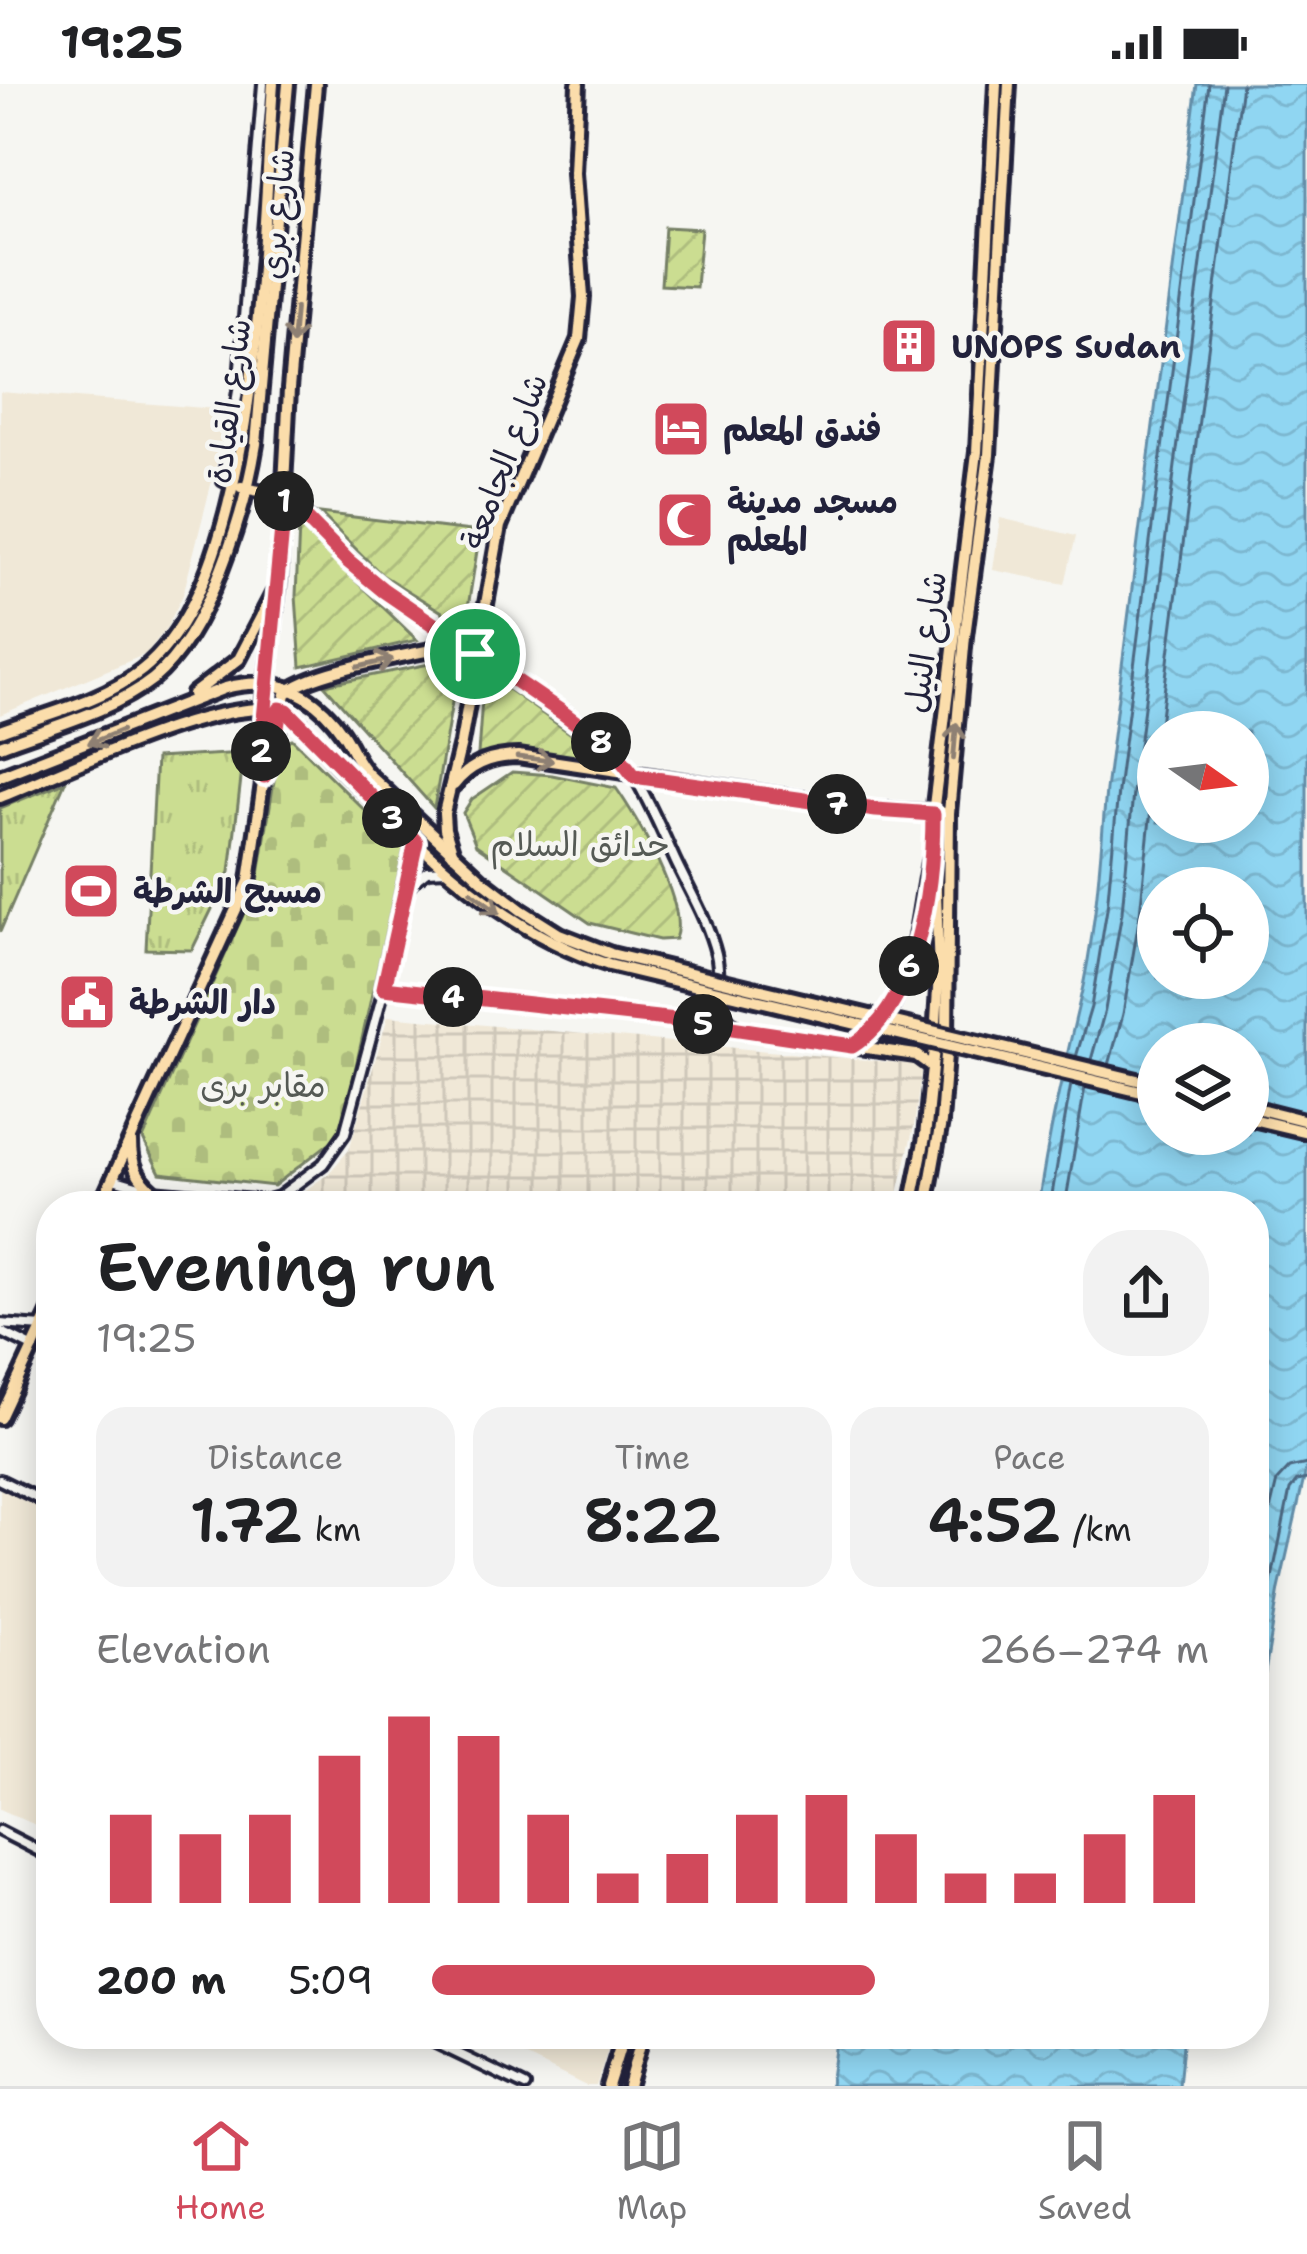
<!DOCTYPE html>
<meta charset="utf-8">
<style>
:root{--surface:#fff;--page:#f2f2f2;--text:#202124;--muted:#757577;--line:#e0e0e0;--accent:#d1495b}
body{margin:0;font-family:"Shantell Sans","Playpen Sans Arabic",sans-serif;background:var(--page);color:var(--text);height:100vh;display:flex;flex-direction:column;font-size:45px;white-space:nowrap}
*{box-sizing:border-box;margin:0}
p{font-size:39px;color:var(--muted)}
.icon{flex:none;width:66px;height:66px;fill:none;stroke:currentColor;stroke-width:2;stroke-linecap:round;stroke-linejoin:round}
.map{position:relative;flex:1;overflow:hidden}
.details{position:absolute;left:36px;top:1107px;width:1233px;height:858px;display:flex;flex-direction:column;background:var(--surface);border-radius:48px;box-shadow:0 6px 30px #0003}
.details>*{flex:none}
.needle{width:78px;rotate:104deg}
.fabs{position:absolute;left:1137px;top:627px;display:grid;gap:24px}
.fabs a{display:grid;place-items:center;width:132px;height:132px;border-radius:50%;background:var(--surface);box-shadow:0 6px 30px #0003;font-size:60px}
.pin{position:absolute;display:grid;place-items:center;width:102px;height:102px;color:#fff;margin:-51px;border:6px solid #fff;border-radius:50%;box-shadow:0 3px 12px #0007}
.km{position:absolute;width:60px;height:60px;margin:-30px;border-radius:50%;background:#222;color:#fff;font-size:33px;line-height:60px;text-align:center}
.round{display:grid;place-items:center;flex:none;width:126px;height:126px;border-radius:48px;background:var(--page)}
.headline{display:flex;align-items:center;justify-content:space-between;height:204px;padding:0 60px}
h1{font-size:66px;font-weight:600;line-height:90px}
.figures{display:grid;grid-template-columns:repeat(3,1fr);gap:18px;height:204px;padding:12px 60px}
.figures div{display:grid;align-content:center;border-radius:30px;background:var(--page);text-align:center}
.figures b{font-size:60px;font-weight:600}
.figures small{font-size:33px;font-weight:400}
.figures p{font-size:33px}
.chart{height:336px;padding:24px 60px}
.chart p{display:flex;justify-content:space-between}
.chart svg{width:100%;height:216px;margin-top:12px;stroke:var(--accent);stroke-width:6}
ul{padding:0 60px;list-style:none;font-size:39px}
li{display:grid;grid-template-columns:192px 144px 1fr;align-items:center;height:90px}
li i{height:30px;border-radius:15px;background:var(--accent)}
.status{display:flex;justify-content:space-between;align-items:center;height:84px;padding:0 60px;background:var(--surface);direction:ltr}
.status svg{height:33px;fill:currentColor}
.tabs{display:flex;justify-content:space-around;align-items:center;height:168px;border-top:3px solid var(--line);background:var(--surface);font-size:33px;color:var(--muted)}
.tabs a{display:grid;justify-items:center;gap:6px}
.tabs .selected{color:var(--accent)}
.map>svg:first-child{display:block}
.built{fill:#f0e8d7}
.industrial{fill:url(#industrial-grid)}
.grass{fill:url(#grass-tufts);stroke:#768066;stroke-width:3}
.cemetery{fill:url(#cemetery-stones);stroke:#768066;stroke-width:3}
.garden{fill:url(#garden-furrows);stroke:#768066;stroke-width:3}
.water{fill:url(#water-waves);stroke:#648ea9;stroke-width:3;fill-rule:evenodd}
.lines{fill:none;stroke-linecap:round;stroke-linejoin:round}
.shore{stroke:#4e6a84;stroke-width:3}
.minor-casing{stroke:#22223b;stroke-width:16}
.major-casing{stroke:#22223b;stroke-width:20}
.minor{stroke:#f6f6f2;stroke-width:8}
.major{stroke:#fbddab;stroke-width:10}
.major-bridge-casing{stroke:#22223b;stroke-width:20;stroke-linecap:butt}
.major-bridge{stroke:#fbddab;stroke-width:10}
.oneway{stroke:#8e8073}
.route-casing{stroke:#fff;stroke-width:24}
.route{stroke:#d1495b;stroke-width:15}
.labels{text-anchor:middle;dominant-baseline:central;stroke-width:9;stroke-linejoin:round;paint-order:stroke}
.street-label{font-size:33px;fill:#22223b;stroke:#f6f6f2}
.poi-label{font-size:33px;font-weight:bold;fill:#22223b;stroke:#f6f6f2;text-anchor:start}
.park-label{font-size:33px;fill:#555a55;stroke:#f6f6f2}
</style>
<div class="status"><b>19:25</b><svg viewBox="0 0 49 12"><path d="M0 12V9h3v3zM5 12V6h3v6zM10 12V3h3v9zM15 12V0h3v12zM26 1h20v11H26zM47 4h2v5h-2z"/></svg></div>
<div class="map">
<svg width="1307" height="2002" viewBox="0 0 1307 2002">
<defs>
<pattern id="industrial-grid" width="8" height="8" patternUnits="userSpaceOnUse" patternTransform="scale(3)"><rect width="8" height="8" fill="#f0e8d7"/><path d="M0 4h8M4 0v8" fill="none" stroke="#cec7b9"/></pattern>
<pattern id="grass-tufts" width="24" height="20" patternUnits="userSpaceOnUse" patternTransform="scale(3)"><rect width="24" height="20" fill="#cbdd91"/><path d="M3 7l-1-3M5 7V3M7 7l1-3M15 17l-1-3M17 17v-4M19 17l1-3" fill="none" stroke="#aebd7e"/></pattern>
<pattern id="cemetery-stones" width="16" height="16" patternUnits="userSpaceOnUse" patternTransform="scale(3)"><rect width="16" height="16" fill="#cbdd91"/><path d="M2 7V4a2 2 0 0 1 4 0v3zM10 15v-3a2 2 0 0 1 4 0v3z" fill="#aebd7e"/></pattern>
<pattern id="garden-furrows" width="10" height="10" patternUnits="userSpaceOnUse" patternTransform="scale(3)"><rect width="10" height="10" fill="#cbdd91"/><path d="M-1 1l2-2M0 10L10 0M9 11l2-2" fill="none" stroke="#aebd7e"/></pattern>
<pattern id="water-waves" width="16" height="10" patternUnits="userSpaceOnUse" patternTransform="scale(3)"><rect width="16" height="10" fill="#90d6f2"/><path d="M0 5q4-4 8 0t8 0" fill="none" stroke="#7cb7d0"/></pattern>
</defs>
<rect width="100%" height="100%" fill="#f6f6f2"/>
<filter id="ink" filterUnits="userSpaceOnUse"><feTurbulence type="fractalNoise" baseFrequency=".00833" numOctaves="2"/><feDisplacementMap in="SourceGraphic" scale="24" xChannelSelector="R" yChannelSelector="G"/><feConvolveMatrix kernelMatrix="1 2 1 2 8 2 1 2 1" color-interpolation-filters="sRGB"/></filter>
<g filter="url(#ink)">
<g class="built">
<polygon points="0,308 230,326 183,511 167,543 146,570 0,631"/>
<polygon points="1000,434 1076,452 1065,500 993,486"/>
<polygon points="0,1401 51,1426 51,1748 0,1725"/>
<polygon points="480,1950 613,1950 596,2002 586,2002"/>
</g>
<polygon class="industrial" points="388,932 922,981 914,1042 895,1122 296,1122 296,1113 328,1090 349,1066"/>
<g class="grass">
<polygon points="244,669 230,788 192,866 146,865 156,674"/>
<polygon points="65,698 0,848 0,724"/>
</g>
<polygon class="cemetery" points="292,655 404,765 341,1050 274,1102 160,1089 143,1055 258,797 280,659"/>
<g class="garden">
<polygon points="665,143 701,145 696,203 661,201"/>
<polygon points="320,429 480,448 465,542 382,491"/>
<polygon points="299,442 417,556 301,583 296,512"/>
<polygon points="449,576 458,583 434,724 324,601"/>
<polygon points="484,588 615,681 512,665 478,670"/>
<path d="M 512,688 L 552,691 L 616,704 C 636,732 689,822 675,855 L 659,856 L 590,839 L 476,761 L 463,729 L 472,715 Z"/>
</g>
<g class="water">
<path d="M 1197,0 L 1307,0 L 1307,1381 L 1279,1505 L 1254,1654 L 1254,1122 L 1038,1122 C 1048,1053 1063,988 1079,920 C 1096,850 1100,777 1106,706 ZM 1158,648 L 1248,648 L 1248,738 L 1158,738 ZM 1158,804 L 1248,804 L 1248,894 L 1158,894 ZM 1158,960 L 1248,960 L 1248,1050 L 1158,1050 Z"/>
<polygon points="837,1950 1184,1950 1179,2002 830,2002"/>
</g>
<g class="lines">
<g class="shore">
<polyline points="1159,648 1242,0"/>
<polyline points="1076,973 1091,923 1107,825 1118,707 1209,0"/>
<polyline points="1091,976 1105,926 1122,828 1133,709 1224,0"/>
<polyline points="1109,981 1123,930 1140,830 1158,658"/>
<polyline points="1050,1122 1071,1000"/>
<polyline points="1065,1122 1085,1003"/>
<polyline points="1254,1494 1277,1397 1289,1384 1307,1380"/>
<polyline points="1254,1582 1290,1406 1297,1397 1307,1395"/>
</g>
<g class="minor-casing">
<g id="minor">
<polyline points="234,402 223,397 238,307 263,0"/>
<path d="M 634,692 C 650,719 662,747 675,776 C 689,806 708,837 716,870 C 723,899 710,926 739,944"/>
<polyline points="412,799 427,787 446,786"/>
<polyline points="384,905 685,937 852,962"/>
<polyline points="113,1095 153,1107 265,1117 279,1113 323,1080 345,1049 384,905 416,758"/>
<polyline points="0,1240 43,1243"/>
<polyline points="0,1247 34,1264"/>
<polyline points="0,1396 51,1421"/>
<polyline points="0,1747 51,1773"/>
<polyline points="417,1950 525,2002"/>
</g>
</g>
<g class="major-casing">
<g id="major">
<polyline points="241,403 285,413 295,420 334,463 383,506 563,629 616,669 634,692"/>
<polyline points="193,610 239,575 273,510"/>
<path d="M 0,647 C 46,630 103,617 142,586 C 263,491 262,147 273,0"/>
<path d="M 0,662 C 49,643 111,628 153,595 C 208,550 245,428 256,360 L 288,0"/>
<path d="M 0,692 L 225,604 C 275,591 314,607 343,650 C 353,665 356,678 369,691 L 483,797 L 521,826 L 559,850 L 611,870"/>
<polyline points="264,692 260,678 263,623 279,496 289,305 316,0"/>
<path d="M 454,701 C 470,680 492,672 518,672 L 876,726 L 949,729"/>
<path d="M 0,713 C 68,686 219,611 287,627 C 308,644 324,668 344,687 C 422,766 501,847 609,881"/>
<polyline points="453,770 445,745 444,729 461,659 500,442 579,255 583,213 574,89 578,0"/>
<path d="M 852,962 C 917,923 915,843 929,778"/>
<polyline points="852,962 916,971 931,982"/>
<polyline points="1248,1022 1307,1037"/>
<polyline points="1248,1034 1307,1048"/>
<path d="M 131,1058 C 131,1081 137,1093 153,1107"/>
<path d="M 100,1122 L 249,797 L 264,692 L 271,679 L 286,610 C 307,586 422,569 459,560"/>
<polyline points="107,1122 121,1109 152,1107"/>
<polyline points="911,1122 925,1053 935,954 939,889 933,730 977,368 996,0"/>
<polyline points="926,1122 941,1038 947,957 949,729 965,552 989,371 1009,0"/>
<polyline points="0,1334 51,1225"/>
<polyline points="608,2002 624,1950"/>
<polyline points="628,2002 643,1950"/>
</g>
</g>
<use href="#minor" class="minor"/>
<use href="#major" class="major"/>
<g class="major-bridge-casing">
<g id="major-bridge">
<polyline points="611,870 1158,1001"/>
<polyline points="609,881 1158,1012"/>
</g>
</g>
<use href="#major-bridge" class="major-bridge"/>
</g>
<defs><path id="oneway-shaft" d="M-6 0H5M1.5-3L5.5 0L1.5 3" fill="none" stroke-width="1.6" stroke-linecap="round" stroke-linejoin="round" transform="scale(3)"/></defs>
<g class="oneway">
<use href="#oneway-shaft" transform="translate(294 242) rotate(95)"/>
<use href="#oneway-shaft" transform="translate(375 579) rotate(-13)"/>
<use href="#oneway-shaft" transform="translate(105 653) rotate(158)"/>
<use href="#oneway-shaft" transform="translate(955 657) rotate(-85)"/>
<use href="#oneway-shaft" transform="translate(535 675) rotate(7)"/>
<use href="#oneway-shaft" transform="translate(485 818) rotate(37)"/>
</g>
</g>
<g class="lines" filter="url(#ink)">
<g class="route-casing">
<path id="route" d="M 285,413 L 348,477 L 383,506 L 563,629 L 616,669 L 634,692 L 876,726 L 933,730 C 933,801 918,922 852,962 L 685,937 L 384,904 L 416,758 L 287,627 L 280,625 L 271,679 L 264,692 L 260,678 Z"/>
</g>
<use href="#route" class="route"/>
</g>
<defs>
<g id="building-square" transform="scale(3)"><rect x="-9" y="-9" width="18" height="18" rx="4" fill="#d1495b" stroke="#f6f6f2"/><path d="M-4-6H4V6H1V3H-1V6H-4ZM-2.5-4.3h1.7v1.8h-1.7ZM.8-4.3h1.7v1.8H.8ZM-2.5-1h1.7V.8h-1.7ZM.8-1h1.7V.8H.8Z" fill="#fff"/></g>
<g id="hotel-square" transform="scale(3)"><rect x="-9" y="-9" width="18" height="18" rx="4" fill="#d1495b" stroke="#f6f6f2"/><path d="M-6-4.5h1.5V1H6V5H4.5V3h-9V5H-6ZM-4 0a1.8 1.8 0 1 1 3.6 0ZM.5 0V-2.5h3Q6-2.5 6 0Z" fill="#fff"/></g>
<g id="mosque-square" transform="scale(3)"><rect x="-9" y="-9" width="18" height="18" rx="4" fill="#d1495b" stroke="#f6f6f2"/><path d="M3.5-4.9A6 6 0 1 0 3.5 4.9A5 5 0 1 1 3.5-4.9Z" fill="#fff"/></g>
<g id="stadium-square" transform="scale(3)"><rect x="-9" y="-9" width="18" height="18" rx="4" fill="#d1495b" stroke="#f6f6f2"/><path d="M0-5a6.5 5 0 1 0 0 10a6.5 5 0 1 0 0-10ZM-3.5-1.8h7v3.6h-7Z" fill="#fff"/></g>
<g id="civic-square" transform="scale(3)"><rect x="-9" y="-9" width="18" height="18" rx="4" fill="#d1495b" stroke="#f6f6f2"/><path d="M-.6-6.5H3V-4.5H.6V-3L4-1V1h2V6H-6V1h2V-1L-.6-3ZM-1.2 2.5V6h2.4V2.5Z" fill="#fff"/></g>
</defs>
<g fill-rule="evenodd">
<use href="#building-square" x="909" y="262"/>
<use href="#hotel-square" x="681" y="345"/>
<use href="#mosque-square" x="685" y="436"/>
<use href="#stadium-square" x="91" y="807"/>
<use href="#civic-square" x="87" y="918"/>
</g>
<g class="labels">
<g class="street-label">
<text transform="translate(277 130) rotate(-85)">شارع بري</text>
<text transform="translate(229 317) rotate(-83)">شارع القيادة</text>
<text transform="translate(504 377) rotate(-69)">شارع الجامعة</text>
<text transform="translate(925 558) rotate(-82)">شارع النيل</text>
</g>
<g class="poi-label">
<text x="951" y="262">UNOPS Sudan</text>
<text x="723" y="345">فندق المعلم</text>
<text x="727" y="417">مسجد مدينة<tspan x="727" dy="38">المعلم</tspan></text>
<text x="133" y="807">مسبح الشرطة</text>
<text x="129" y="918">دار الشرطة</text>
</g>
<g class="park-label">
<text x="580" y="760">حدائق السلام</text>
<text x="263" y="1001">مقابر برى</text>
</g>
</g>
</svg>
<div class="fabs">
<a><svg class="needle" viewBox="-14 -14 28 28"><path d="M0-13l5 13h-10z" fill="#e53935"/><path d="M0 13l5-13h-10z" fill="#757577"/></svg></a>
<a><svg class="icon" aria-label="locate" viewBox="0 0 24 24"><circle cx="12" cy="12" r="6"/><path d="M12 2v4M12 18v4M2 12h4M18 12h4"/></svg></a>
<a><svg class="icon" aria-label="layers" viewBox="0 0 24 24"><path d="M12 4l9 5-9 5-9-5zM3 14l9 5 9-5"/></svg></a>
</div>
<div class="pin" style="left:475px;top:570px;background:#1e9e55"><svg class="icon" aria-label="arrive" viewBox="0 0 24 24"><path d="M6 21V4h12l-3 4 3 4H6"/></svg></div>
<b class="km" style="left:284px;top:417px">1</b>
<b class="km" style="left:261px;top:667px">2</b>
<b class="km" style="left:392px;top:734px">3</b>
<b class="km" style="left:453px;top:913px">4</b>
<b class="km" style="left:703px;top:940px">5</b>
<b class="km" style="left:909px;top:882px">6</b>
<b class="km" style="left:837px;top:720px">7</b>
<b class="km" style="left:601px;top:658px">8</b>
<section class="details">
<div class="headline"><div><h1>Evening run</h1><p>19:25</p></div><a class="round"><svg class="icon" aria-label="share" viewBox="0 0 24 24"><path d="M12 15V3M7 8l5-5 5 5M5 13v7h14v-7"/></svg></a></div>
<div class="figures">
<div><p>Distance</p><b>1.72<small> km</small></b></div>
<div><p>Time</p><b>8:22</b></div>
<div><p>Pace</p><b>4:52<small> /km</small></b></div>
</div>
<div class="chart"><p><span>Elevation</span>266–274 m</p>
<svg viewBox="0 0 160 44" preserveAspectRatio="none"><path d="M5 44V26M15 44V30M25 44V26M35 44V14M45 44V6M55 44V10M65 44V26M75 44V38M85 44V34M95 44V26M105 44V22M115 44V30M125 44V38M135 44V38M145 44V30M155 44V22"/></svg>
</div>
<ul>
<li><b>200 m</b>5:09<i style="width:57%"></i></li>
</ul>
</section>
</div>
<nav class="tabs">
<a class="selected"><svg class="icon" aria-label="home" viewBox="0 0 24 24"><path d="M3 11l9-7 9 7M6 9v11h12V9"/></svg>Home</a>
<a><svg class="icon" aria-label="map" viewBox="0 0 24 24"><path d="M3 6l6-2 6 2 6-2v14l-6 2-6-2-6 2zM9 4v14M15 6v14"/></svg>Map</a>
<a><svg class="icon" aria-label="saved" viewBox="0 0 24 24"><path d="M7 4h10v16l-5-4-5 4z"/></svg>Saved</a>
</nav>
